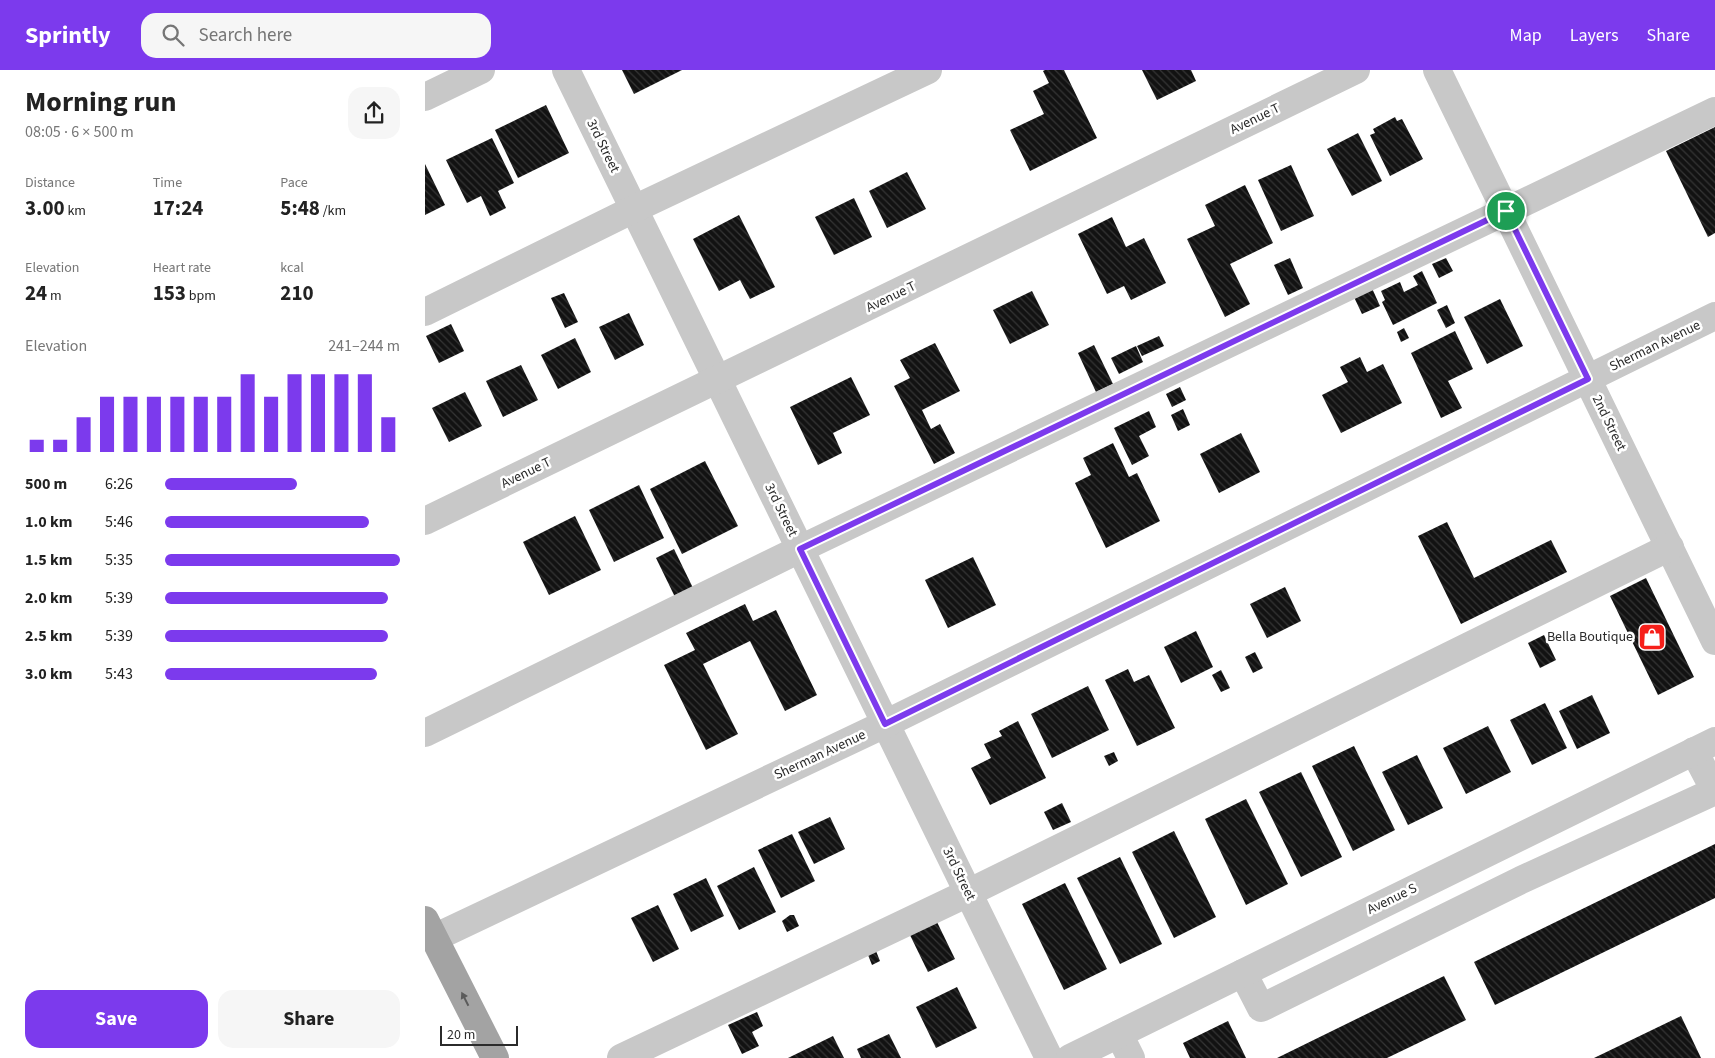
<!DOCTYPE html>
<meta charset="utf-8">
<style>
:root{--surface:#fff;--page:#f6f6f6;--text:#222;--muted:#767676;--accent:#7c3aed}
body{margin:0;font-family:"Source Sans 3",sans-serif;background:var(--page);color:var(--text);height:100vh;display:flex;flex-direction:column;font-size:19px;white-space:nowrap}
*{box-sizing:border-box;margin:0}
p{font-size:16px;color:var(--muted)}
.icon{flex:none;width:28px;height:28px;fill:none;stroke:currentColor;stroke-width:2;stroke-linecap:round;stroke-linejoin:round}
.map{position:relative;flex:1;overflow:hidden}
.drawer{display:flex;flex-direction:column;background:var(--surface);width:425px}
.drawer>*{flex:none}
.scale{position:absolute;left:15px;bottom:12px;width:78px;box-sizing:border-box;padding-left:5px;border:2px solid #2b2b2b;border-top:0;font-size:14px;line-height:18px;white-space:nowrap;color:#2b2b2b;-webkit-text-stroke:4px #fff;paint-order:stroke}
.pin{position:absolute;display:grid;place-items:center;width:42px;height:42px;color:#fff;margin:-21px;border:2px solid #fff;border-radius:50%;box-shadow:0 1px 5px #0007}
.round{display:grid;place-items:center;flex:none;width:52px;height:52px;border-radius:15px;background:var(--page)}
.summary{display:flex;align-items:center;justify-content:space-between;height:85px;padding:0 25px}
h1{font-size:28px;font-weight:700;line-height:38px}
.stats{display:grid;grid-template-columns:repeat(3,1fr);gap:8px;height:85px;padding:5px 25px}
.stats div{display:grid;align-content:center}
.stats b{font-size:21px;font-weight:700}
.stats small{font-size:14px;font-weight:400}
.stats p{font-size:14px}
.chart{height:140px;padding:10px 25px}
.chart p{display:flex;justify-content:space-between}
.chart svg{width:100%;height:90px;margin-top:5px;stroke:var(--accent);stroke-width:6}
.action{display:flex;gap:10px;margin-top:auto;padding:10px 25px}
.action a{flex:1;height:58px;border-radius:15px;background:var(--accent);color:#fff;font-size:20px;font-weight:700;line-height:58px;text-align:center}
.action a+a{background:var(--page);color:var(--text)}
ul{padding:0 25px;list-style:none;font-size:16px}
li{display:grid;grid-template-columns:80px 60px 1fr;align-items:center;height:38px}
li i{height:12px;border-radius:6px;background:var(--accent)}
header{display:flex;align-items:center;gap:30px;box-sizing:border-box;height:70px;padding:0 25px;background:var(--accent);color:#fff}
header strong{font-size:24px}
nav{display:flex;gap:28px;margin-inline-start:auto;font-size:18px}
.search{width:350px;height:45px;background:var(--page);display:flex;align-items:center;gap:12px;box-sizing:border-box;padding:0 18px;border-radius:15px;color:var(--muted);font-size:19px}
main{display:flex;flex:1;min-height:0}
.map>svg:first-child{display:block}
.building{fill:url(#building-back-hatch)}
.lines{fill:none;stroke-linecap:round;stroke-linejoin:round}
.minor{stroke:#c8c8c8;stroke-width:28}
.major{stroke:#a3a3a3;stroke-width:28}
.oneway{fill:#5b5b5b}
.route-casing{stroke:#fff;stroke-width:10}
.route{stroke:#7c3aed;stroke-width:6}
.labels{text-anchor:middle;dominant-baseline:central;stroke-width:5;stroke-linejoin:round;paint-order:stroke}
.street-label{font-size:14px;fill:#2b2b2b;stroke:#fff}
.poi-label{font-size:14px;fill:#2b2b2b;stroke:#fff;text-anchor:end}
</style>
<header>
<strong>Sprintly</strong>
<div class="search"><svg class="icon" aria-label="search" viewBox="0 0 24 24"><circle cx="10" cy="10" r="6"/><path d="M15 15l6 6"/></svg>Search here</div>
<nav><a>Map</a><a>Layers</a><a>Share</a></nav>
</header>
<main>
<section class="drawer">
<div class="summary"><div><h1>Morning run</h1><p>08:05 · 6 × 500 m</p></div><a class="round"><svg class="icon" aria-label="share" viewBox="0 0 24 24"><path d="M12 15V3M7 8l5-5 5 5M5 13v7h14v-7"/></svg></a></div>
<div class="stats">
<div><p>Distance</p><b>3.00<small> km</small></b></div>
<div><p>Time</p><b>17:24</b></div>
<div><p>Pace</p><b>5:48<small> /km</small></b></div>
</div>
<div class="stats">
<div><p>Elevation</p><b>24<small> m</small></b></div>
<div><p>Heart rate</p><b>153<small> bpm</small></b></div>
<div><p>kcal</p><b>210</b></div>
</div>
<div class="chart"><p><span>Elevation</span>241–244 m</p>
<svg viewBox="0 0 160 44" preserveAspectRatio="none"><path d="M5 44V38M15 44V38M25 44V27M35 44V17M45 44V17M55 44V17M65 44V17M75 44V17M85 44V17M95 44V6M105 44V17M115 44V6M125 44V6M135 44V6M145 44V6M155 44V27"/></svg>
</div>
<ul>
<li><b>500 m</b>6:26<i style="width:56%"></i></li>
<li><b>1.0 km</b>5:46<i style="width:87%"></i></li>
<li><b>1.5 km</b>5:35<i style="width:100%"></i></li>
<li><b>2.0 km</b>5:39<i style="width:95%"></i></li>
<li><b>2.5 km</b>5:39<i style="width:95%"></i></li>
<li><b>3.0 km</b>5:43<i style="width:90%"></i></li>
</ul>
<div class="action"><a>Save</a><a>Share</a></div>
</section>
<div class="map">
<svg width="1290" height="988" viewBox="0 0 1290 988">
<defs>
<pattern id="building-back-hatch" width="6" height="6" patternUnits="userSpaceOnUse" patternTransform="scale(1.25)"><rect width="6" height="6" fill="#121212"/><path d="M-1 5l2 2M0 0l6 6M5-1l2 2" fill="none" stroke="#353535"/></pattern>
</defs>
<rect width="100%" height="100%" fill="#fff"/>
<g class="building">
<polygon points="197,0 257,0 209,24"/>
<polygon points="620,0 639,0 672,68 605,101 585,60 619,44 608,21 624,13 618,1"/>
<polygon points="717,0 766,0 771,11 732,30"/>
<polygon points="121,35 144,83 93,108 70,60"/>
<polygon points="970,47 972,51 977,49 998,89 965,106 945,65 950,63 948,59"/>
<polygon points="1290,57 1290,163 1283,167 1241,81"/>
<polygon points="933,63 957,111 927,126 902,79"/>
<polygon points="67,68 89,113 73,121 81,138 65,146 56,126 42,133 21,90"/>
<polygon points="0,94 20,135 0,145"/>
<polygon points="866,95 889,146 856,161 833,110"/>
<polygon points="482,102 501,139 462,158 444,121"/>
<polygon points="820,115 848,173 805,194 825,234 800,247 762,169 790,156 780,135"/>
<polygon points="429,128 447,167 409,185 390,147"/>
<polygon points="314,145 350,217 325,229 315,210 294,221 268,169"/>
<polygon points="687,147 701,177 719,168 741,213 706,230 699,216 682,224 653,164"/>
<polygon points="865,188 878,218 863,225 849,195"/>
<polygon points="1021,188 1028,201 1014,208 1007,194"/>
<polygon points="997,201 1012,233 968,255 957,232 960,230 956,221 975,212 979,222 993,215 988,206"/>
<polygon points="946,216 955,236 937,244 928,225"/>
<polygon points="607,221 624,255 585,274 568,240"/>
<polygon points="139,223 153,252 140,258 126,228"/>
<polygon points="1075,229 1098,276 1062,294 1039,247"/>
<polygon points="1022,235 1030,253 1021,258 1012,240"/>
<polygon points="204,243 219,275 190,290 174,257"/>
<polygon points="26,254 39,281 14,293 1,266"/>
<polygon points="979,258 984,268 976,272 972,262"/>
<polygon points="1030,261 1048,299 1023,311 1037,338 1016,348 986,283"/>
<polygon points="734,266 739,276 717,286 712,276"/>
<polygon points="150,268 166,302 133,319 116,285"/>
<polygon points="510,273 535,321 497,340 506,359 515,354 530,383 509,394 469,316 485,308 475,290"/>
<polygon points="669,275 688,314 671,322 653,283"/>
<polygon points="711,276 718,292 694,304 686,288"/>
<polygon points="935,287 942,302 958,294 977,333 916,363 897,325 923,312 915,297"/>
<polygon points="96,295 113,330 78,347 61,311"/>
<polygon points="426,307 445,345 408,363 417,383 393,395 365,337"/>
<polygon points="755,317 761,330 747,337 741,324"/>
<polygon points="40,322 57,356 24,372 7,338"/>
<polygon points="758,339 765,355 753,361 746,345"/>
<polygon points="724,341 731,357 714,366 724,386 707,395 689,358"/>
<polygon points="816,363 835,402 794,423 775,384"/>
<polygon points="688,373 704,407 712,403 735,451 681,478 650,413 666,405 658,388"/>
<polygon points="280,391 313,456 257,484 225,419"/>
<polygon points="214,415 239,468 189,492 164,440"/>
<polygon points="150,446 176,500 124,525 98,472"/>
<polygon points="1022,452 1049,508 1126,470 1142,502 1036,554 993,466"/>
<polygon points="249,479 268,518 250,527 231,488"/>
<polygon points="548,487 571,535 523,558 500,510"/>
<polygon points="1221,508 1269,607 1233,625 1185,526"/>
<polygon points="860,517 876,551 842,568 825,534"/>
<polygon points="320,534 328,551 351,540 392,625 360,641 325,571 278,594 313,664 281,680 239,595 270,580 261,563"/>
<polygon points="771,561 788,597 756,613 739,577"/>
<polygon points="1119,565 1131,590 1115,598 1103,573"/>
<polygon points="830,582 838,598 828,603 820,587"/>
<polygon points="703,599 709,612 724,605 750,658 712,676 680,610"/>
<polygon points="796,600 805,618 796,622 787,605"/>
<polygon points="663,616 684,660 627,688 606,644"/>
<polygon points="1167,625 1185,663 1152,679 1134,641"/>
<polygon points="1120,633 1142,678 1107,695 1085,650"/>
<polygon points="593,651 621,708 565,735 546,698 566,688 559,674 577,666 574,661"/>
<polygon points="1063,656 1086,702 1041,724 1018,678"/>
<polygon points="929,676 970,760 928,781 887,696"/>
<polygon points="689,682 693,691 684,696 679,686"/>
<polygon points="992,685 1018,738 983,755 957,702"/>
<polygon points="876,702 917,787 876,807 834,722"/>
<polygon points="821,729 863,814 821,835 780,749"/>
<polygon points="637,733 646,752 628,760 619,742"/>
<polygon points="405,747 420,779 389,794 373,762"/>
<polygon points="749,761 791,847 749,868 707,782"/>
<polygon points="367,764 390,811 356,828 333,780"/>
<polygon points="1290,774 1290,828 1070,935 1049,892"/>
<polygon points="695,787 737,874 695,894 652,808"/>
<polygon points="329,797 351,842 314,860 292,816"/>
<polygon points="281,808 299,846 266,862 248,824"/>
<polygon points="640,813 682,899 639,920 597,834"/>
<polygon points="233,835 254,879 228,892 206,848"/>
<polygon points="365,845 369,845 374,856 362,862 357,851"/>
<polygon points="511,850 530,889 503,902 484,863"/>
<polygon points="451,881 455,891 447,895 443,885"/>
<polygon points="1019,906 1041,950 962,988 852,988"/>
<polygon points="532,917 552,958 511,978 491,937"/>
<polygon points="332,942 338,956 327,962 334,976 317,984 303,955"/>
<polygon points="1256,946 1276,988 1169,988"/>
<polygon points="803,951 821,988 765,988 758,973"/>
<polygon points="464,964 476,988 436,988 432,979"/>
<polygon points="408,966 419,988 363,988"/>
</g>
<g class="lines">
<g class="minor">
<polyline points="141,0 624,988"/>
<polyline points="1012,0 1290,571"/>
<polyline points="0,27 56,0"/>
<polyline points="0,242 209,139 503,0"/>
<polyline points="0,451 931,0"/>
<polyline points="0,663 375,479 1290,41"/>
<polyline points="9,868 460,654 1290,246"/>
<polyline points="818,903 836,938 1096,810 1290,721 1269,681"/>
<polyline points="694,964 706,988"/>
<polyline points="196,988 543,823 1245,477"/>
<polyline points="645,988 1290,671"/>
</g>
<polyline class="major" points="0,850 70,988"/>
</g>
<defs><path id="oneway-solid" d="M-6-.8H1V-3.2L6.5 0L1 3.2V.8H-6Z" transform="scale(1.25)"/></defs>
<use class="oneway" href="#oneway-solid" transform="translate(40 929) rotate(-117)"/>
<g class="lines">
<g class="route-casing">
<polygon id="route" points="1081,141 1163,309 460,654 375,479"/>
</g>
<use href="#route" class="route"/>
</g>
<defs>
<g id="shop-square" transform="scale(1.4375)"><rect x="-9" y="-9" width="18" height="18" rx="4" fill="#f61f1a" stroke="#fff"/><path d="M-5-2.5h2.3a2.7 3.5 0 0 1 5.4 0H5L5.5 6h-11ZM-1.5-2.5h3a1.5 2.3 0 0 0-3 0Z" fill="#fff"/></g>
</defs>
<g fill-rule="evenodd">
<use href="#shop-square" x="1227" y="567"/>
</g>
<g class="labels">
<g class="street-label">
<text transform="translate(830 49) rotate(-26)">Avenue T</text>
<text transform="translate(178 76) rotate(64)">3rd Street</text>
<text transform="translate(466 227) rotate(-26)">Avenue T</text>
<text transform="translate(1230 276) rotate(-26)">Sherman Avenue</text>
<text transform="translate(1184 353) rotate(64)">2nd Street</text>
<text transform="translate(101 403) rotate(-26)">Avenue T</text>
<text transform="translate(356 440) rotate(64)">3rd Street</text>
<text transform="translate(395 685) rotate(-25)">Sherman Avenue</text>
<text transform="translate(534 804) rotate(64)">3rd Street</text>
<text transform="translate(967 829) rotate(-26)">Avenue S</text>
</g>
<g class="poi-label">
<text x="1208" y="567">Bella Boutique</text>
</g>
</g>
</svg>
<div class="scale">20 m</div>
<div class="pin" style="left:1081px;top:141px;background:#1e9e55"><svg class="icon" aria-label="arrive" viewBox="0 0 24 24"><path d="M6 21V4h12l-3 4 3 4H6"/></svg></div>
</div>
</main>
